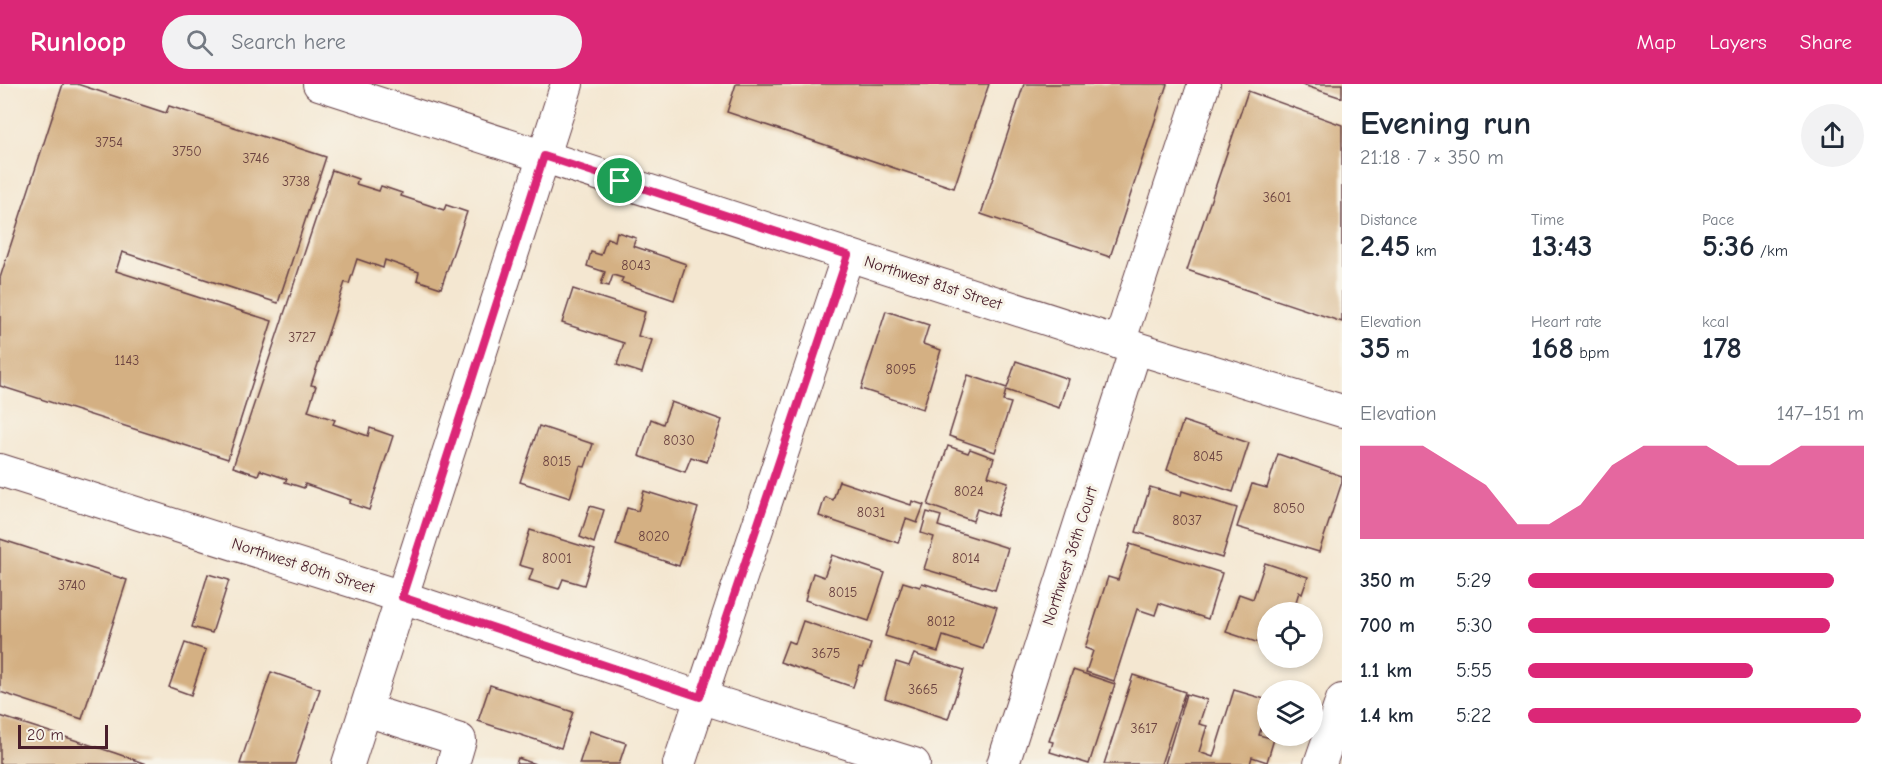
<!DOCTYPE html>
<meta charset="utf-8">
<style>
:root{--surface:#fff;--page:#f2f2f3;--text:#1f2937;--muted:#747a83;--accent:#db2777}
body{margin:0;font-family:"Comic Neue",sans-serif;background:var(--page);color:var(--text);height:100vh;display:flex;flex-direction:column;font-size:22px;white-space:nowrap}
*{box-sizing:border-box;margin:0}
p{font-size:20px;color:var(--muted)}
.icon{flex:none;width:33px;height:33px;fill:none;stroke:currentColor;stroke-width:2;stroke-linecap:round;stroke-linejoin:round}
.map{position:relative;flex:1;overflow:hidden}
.details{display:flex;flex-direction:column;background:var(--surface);width:540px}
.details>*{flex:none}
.tools{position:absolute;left:1257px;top:518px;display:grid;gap:12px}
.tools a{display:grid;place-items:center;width:66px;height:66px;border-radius:50%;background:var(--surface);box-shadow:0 3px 9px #0003;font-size:30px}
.scale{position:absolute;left:18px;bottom:15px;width:90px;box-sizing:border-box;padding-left:6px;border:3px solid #4a1f2b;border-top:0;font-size:16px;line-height:21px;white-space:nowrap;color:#4a1f2b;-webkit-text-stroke:4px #f7f3e8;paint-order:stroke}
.pin{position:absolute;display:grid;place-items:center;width:51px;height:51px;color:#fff;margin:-26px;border:3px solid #fff;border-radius:50%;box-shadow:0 2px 6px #0007}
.round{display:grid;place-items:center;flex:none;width:63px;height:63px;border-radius:32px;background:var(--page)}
.headline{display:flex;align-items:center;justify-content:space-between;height:102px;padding:0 18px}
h1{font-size:33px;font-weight:700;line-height:45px}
.metrics{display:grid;grid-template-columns:repeat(3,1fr);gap:9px;height:102px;padding:6px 18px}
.metrics div{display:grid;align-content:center}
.metrics b{font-size:30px;font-weight:700}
.metrics small{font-size:16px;font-weight:400}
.metrics p{font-size:16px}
.chart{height:168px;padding:12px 18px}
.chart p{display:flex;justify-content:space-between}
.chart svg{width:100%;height:108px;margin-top:6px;fill:var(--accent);opacity:.7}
ul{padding:0 18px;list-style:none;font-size:20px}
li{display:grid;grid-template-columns:96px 72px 1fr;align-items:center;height:45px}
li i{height:15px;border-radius:8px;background:var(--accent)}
header{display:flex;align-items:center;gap:36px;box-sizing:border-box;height:84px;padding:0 30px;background:var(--accent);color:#fff}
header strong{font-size:28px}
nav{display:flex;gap:33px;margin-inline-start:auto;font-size:21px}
.search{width:420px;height:54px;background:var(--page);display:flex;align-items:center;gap:15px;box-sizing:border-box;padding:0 21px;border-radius:33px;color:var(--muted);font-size:22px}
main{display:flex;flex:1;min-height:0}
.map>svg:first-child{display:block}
.building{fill:#d4b083}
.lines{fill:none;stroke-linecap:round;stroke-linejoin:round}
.minor-casing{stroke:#643d44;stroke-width:34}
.minor{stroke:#fff;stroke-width:32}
.route-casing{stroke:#fff;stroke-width:12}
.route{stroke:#db2777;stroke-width:8}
.labels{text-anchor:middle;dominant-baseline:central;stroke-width:6;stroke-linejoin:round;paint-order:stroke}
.number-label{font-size:14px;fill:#6c4341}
.street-label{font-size:16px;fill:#4a1f2b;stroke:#f7f3e8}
</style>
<header>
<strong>Runloop</strong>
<div class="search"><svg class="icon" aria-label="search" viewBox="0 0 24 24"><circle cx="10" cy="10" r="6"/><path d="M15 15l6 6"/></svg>Search here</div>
<nav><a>Map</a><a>Layers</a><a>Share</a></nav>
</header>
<main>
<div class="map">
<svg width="1342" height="680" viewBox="0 0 1342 680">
<rect width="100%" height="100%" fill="#f7f3e8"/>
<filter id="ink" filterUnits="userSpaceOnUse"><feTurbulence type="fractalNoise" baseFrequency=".0167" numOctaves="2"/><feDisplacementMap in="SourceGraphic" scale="12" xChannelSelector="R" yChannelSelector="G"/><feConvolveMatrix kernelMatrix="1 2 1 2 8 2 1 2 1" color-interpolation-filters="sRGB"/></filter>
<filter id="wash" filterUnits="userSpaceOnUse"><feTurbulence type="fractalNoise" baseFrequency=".008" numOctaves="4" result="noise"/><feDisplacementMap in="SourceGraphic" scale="24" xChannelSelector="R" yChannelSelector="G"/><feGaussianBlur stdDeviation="1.35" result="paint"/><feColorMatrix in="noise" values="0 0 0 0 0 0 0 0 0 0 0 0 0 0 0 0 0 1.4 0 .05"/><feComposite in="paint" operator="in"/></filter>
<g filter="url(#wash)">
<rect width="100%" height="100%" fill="#f4e7d1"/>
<g id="blocks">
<g class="building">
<polygon points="63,0 77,0 166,29 169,22 326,73 278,219 122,168 116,187 272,237 228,375 0,302 0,194"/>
<polygon points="736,0 989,0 954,104 727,28"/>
<polygon points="1024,0 1167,0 1110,173 981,130"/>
<polygon points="1300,0 1342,0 1342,14"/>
<polygon points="1248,7 1342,41 1342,238 1187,186"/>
<polygon points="332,86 358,95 356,100 379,107 381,102 402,109 401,112 444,126 446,121 467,128 441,204 417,196 419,188 385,176 383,184 357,175 349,200 345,198 311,301 316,302 308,327 335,336 333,340 368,352 370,344 393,352 369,426 349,419 351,416 305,400 304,404 285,398 287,395 260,386 258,391 233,383"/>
<polygon points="617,148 636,154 633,162 686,180 674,216 621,198 623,194 613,191 609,202 601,200 605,188 587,182 591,168 601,171 607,154 615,157"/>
<polygon points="573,205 645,228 638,252 652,256 642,289 617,281 624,259 562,239"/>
<polygon points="886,227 929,241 923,260 941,266 923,325 861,305"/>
<polygon points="1016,277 1068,295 1059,324 1006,306 1003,317 1011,319 995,368 949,352 968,291 1007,304"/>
<polygon points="671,318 722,336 707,378 691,373 685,388 639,372 651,335 663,340"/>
<polygon points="1183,337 1249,359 1233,408 1167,386"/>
<polygon points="539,342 593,360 585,383 580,382 570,414 520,398"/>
<polygon points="948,362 968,369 970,365 994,374 988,392 1008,398 997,432 977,425 973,437 928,421"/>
<polygon points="1278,370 1342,392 1342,398 1319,468 1237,443 1252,400 1267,404"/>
<polygon points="839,397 911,421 912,417 924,421 917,439 906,435 898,459 819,432 825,413 833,416"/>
<polygon points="1150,403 1181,412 1182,407 1237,424 1222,474 1136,448"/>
<polygon points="644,407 698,424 679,482 616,461 627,424 638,427"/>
<polygon points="590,422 604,426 594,459 580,453"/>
<polygon points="927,428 941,432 938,442 1008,464 995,506 924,485 934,453 921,449"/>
<polygon points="530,446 595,466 584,501 563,495 559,505 529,496 533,485 519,481"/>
<polygon points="0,455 127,496 82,635 0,608"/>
<polygon points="1130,460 1222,489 1208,535 1159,519 1155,531 1137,525 1114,597 1086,588 1093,567 1085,564 1108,493 1118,496"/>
<polygon points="832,471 885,489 869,537 805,516 813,489 824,493"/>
<polygon points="1265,479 1308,493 1302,510 1299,508 1295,521 1302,523 1301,528 1268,528 1268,562 1226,548 1239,510 1253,515"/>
<polygon points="208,490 229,496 212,549 192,543"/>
<polygon points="903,498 920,503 922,499 997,523 983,565 943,552 938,568 885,552"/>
<polygon points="803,537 871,560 863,583 860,582 853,603 780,578 788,557 795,560"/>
<polygon points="185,559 206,566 191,611 169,603"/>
<polygon points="914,570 964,586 948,635 885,614 896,578 909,582"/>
<polygon points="1073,586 1115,600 1089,680 1050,668 1053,658 1049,657"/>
<polygon points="271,588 320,605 295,680 240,680"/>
<polygon points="1133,591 1185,608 1161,680 1104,680"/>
<polygon points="490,601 573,628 561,664 478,637"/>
<polygon points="1234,606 1268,616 1268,623 1259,651 1274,655 1267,678 1252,673 1250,680 1165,680 1186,610 1207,616 1199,640 1207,642 1199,668 1213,673"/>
<polygon points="0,632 115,669 146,680 0,680"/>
<polygon points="590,647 626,659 619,680 579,680"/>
<polygon points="518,674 535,680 516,680"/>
</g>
</g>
</g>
<g filter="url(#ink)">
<use href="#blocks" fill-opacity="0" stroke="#643d44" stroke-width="1.5"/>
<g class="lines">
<g class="minor-casing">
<g id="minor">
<polyline points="319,0 1136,264 1342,327"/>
<polyline points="1119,259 1204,0"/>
<polyline points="0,386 402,513 700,613 914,680"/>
<polyline points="366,626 460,656 453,680"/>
<polyline points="348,680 567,0"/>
<polyline points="679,680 848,171"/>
<polyline points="1003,680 1136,264"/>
<polyline points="1320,680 1342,616"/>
</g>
</g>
<use href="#minor" class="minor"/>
</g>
</g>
<g class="lines" filter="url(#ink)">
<g class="route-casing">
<polygon id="route" points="544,72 848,171 700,613 402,513"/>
</g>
<use href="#route" class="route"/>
</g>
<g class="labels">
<g class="number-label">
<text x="109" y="58">3754</text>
<text x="187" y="67">3750</text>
<text x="256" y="74">3746</text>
<text x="296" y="97">3738</text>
<text x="1277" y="113">3601</text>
<text x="636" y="181">8043</text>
<text x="302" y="253">3727</text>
<text x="127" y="276">1143</text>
<text x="901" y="285">8095</text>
<text x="679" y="356">8030</text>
<text x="1208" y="372">8045</text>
<text x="557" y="377">8015</text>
<text x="969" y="407">8024</text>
<text x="1289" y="424">8050</text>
<text x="871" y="428">8031</text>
<text x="1187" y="436">8037</text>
<text x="654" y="452">8020</text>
<text x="557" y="474">8001</text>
<text x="966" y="474">8014</text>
<text x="72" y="501">3740</text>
<text x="843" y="508">8015</text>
<text x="941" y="537">8012</text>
<text x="826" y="569">3675</text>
<text x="923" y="605">3665</text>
<text x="1144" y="644">3617</text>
</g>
<g class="street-label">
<text transform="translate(933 199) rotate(18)">Northwest 81st Street</text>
<text transform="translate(1070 472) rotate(-72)">Northwest 36th Court</text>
<text transform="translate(303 482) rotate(18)">Northwest 80th Street</text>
</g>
</g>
</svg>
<div class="tools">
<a><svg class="icon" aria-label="locate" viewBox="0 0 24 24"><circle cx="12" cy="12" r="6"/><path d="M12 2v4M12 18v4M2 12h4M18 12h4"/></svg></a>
<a><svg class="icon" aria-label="layers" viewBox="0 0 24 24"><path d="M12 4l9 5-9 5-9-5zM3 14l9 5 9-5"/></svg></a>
</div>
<div class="scale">20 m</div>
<div class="pin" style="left:620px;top:97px;background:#1e9e55"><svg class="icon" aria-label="arrive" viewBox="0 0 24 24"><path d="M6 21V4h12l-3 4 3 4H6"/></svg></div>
</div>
<section class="details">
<div class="headline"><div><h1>Evening run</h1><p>21:18 · 7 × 350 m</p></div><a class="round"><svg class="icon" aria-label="share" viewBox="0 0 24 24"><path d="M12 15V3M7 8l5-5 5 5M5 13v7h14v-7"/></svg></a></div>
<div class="metrics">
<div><p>Distance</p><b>2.45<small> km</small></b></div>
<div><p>Time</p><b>13:43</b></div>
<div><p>Pace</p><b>5:36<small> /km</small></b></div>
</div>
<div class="metrics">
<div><p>Elevation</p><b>35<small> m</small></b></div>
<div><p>Heart rate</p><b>168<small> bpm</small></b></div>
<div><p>kcal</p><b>178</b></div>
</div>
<div class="chart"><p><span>Elevation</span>147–151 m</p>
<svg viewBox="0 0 160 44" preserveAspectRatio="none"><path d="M0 44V6L10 6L20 6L30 14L40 22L50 38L60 38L70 30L80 14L90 6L100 6L110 6L120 14L130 14L140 6L150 6L160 6V44z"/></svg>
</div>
<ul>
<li><b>350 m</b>5:29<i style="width:91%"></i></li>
<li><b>700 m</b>5:30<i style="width:90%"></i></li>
<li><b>1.1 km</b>5:55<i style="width:67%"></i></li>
<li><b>1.4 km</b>5:22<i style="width:99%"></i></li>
</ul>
</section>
</main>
